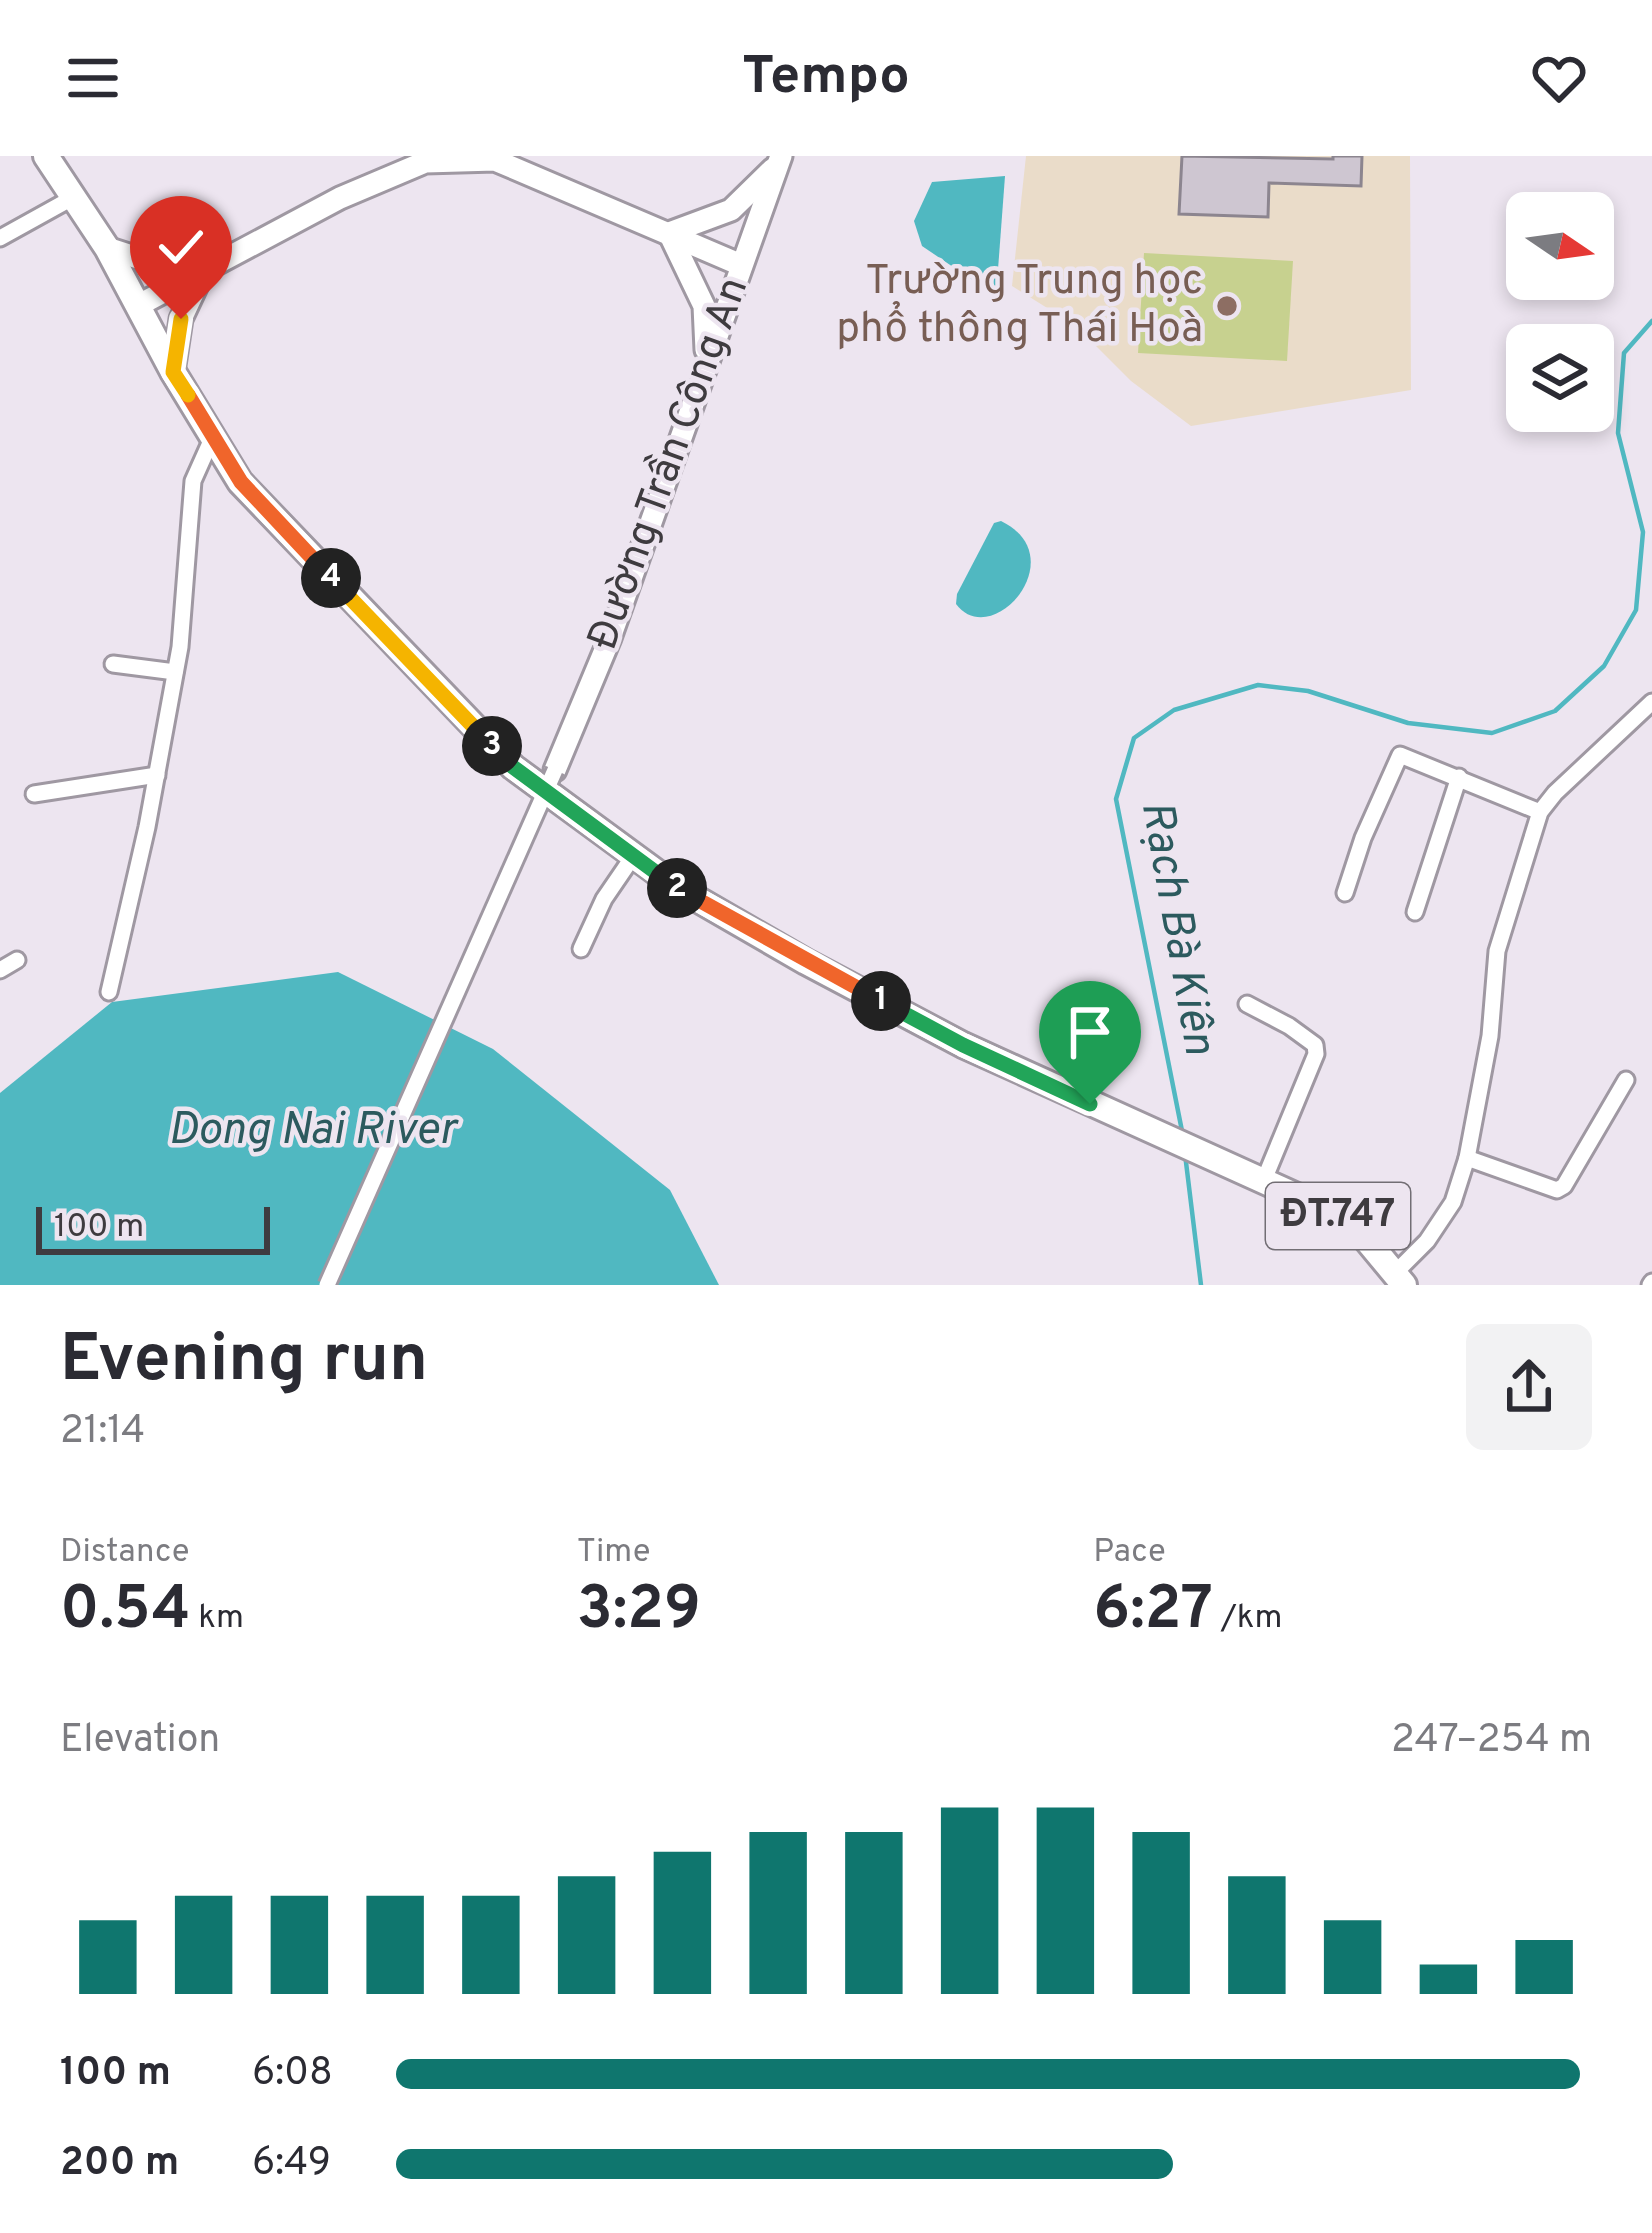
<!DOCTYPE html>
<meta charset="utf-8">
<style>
:root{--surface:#fff;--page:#f2f2f3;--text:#2b2b33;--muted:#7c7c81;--accent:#0f766e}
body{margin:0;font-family:Overpass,sans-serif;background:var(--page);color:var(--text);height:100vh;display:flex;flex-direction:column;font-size:45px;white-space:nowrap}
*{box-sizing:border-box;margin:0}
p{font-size:39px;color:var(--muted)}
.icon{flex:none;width:66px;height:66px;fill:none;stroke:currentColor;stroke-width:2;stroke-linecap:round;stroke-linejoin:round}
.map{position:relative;height:1129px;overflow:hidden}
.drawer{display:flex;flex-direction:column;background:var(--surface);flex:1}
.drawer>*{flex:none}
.needle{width:78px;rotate:103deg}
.controls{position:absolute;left:1506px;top:36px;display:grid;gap:24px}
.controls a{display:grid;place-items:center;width:108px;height:108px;border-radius:18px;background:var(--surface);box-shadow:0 6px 18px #0003;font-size:60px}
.scale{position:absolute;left:36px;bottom:30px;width:234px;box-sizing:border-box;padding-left:12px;border:6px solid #3e3b3f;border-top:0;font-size:33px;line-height:42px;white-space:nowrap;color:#3e3b3f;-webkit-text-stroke:9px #ede5f0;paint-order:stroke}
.pin{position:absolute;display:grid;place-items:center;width:102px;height:102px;color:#fff;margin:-123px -51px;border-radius:50% 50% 50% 0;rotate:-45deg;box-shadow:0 0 12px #0007}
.pin .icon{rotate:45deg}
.km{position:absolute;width:60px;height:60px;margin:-30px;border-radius:50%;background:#222;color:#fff;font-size:33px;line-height:60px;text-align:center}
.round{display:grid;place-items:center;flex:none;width:126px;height:126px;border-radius:18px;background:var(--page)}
.headline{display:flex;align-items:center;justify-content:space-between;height:204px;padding:0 60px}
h1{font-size:66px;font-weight:700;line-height:90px}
.metrics{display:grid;grid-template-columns:repeat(3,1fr);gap:18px;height:204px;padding:12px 60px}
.metrics div{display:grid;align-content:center}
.metrics b{font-size:60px;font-weight:700}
.metrics small{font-size:33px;font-weight:400}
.metrics p{font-size:33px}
.chart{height:336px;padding:24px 60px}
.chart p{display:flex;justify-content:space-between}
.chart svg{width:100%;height:216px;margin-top:12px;stroke:var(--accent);stroke-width:6}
ul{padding:0 60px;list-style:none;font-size:39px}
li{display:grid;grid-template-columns:192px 144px 1fr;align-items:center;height:90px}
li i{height:30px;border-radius:15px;background:var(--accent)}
header{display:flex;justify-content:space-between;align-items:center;height:156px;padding:0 60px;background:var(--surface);font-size:54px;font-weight:700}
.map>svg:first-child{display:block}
.education{fill:#eadcc9}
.green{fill:#c7d18f}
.water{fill:#50b8c1}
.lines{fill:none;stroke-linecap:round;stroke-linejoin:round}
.stream{stroke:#50b8c1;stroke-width:4.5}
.building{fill:#cec6d1;stroke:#8c858f;stroke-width:3}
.street-casing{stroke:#9f98a2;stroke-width:21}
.secondary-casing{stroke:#9f98a2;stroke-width:27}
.primary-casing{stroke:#9f98a2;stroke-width:30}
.street{stroke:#fff;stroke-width:15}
.secondary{stroke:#fff;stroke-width:21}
.primary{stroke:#fff;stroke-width:24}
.street-bridge-casing{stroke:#9f98a2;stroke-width:21;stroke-linecap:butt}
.street-bridge{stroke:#fff;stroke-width:15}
.split-1-casing{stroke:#fff;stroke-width:24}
.split-2-casing{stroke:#fff;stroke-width:24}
.split-3-casing{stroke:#fff;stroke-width:24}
.split-4-casing{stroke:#fff;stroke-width:24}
.split-5-casing{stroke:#fff;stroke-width:24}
.split-6-casing{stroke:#fff;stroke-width:24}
.split-1{stroke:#22a559;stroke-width:15}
.split-2{stroke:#f0652b;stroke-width:15}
.split-3{stroke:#22a559;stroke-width:15}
.split-4{stroke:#f5b400;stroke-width:15}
.split-5{stroke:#f0652b;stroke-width:15}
.split-6{stroke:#f5b400;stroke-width:15}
.education-dot{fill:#8d6e63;stroke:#ede5f0;stroke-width:4.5}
.labels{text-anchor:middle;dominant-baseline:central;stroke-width:9;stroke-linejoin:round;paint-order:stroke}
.shield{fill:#ede5f0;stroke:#726e74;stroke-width:3}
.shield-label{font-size:39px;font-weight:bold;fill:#3e3b3f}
.education-label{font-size:42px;fill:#785e54;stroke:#ede5f0;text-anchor:end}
.street-label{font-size:42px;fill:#3e3b3f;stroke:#ede5f0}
.water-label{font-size:45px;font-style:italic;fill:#2c5a5e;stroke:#ede5f0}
</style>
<header><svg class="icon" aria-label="menu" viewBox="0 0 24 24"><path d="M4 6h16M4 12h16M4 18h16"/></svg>Tempo<svg class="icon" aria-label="heart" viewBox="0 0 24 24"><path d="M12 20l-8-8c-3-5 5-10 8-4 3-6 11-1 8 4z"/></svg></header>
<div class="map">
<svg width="1652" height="1129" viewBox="0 0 1652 1129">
<rect width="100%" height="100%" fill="#ede5f0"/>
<polygon class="education" points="1026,0 1410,0 1411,234 1191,270 1131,225 1076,170 1012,130"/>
<polygon class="green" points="1144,97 1293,105 1287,205 1138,197"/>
<g class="water">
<polygon points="1005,20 996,140 922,90 914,65 932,26"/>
<path d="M 1001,365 C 1075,401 992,496 956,448 L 957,438 L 994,367 Z"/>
<polygon points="338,816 493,893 670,1034 719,1129 0,1129 0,937 112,846"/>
</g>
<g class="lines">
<g class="stream">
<polyline points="1183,980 1116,643 1134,582 1174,554 1258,529 1308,535 1408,567 1492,577 1555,555 1604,510 1636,454 1643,376 1618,277 1624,197 1652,165"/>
<polyline points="1185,998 1201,1129"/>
</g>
</g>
<polygon class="building" points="1182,0 1333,3 1333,0 1362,0 1361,30 1269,27 1268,61 1179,58"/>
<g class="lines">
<g class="street-casing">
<g id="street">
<polyline points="0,82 74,41"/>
<polyline points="113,508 175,516"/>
<polyline points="34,638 157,619"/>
<polyline points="1345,737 1363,682 1400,599 1540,656"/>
<polyline points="1415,756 1459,621"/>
<polyline points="581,793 604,743 632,702"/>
<polyline points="0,814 17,804"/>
<polyline points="109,836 147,671 180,491 193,325 214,278"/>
<polyline points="1247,848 1289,870 1315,889 1316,898 1264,1024"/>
<polyline points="1467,1002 1557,1034 1564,1030 1626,924"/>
<polyline points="1395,1117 1427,1085 1453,1046 1467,1002 1490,880 1497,795 1540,656 1555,637 1652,546"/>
<polyline points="1650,1129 1652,1126"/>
</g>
</g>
<g class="secondary-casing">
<g id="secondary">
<polyline points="107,92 166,111 204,114 181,163 173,216"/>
<polyline points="139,149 340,42 425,6 495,4 741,109"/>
<polyline points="706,194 704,150 669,77 731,54 773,13"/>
<polyline points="555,614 610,482 781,0"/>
</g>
</g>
<g class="primary-casing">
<polyline id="primary" points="46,0 107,92 173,216 240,326 513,611 678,732 806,806 963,889 1332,1056 1365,1082 1404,1129"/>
</g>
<use href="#street" class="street"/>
<use href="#secondary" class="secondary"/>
<use href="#primary" class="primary"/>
<g class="street-bridge-casing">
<polyline id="street-bridge" points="327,1129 555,614"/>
</g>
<use href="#street-bridge" class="street-bridge"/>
</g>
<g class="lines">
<g class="split-1-casing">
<polyline id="split-1" points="881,845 963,889 1090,948"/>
</g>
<g class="split-2-casing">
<polyline id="split-2" points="677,732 881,845"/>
</g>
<g class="split-3-casing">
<polyline id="split-3" points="492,590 513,611 677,732"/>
</g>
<g class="split-4-casing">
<polyline id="split-4" points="331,422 492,590"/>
</g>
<g class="split-5-casing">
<polyline id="split-5" points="188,239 241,326 331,422"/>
</g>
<g class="split-6-casing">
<polyline id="split-6" points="181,163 173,216 188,239"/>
</g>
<use href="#split-1" class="split-1"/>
<use href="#split-2" class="split-2"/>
<use href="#split-3" class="split-3"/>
<use href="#split-4" class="split-4"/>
<use href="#split-5" class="split-5"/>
<use href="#split-6" class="split-6"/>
</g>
<circle class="education-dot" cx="1227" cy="150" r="12"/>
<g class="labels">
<rect class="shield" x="1266" y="1027" width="144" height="66" rx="9"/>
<g class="shield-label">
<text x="1338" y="1060">ĐT.747</text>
</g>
<g class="education-label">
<text x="1203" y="126">Trường Trung học<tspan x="1203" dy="48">phổ thông Thái Hoà</tspan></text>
</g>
<g class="street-label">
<text transform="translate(670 308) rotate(-70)">Đường Trần Công An</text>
</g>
<g class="water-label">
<text transform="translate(1176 772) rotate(80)">Rạch Bà Kiên</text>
<text x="312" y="975">Dong Nai River</text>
</g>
</g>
</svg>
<div class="controls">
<a><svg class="needle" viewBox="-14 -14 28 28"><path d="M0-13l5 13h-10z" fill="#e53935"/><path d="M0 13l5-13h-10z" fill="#7c7c81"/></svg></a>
<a><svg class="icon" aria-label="layers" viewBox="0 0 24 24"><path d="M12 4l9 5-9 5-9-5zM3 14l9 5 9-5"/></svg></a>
</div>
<div class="scale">100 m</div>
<div class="pin" style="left:1090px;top:948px;background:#1e9e55"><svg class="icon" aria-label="arrive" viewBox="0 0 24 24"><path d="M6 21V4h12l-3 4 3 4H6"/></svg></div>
<div class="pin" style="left:181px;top:163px;background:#d93025"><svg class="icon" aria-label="check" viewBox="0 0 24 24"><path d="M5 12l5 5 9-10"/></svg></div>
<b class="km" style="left:881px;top:845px">1</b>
<b class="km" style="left:677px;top:732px">2</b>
<b class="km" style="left:492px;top:590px">3</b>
<b class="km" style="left:331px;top:422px">4</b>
</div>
<section class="drawer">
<div class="headline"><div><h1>Evening run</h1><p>21:14</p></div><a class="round"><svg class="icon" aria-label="share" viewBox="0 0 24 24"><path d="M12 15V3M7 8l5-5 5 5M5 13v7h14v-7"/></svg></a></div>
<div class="metrics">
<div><p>Distance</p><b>0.54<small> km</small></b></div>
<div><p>Time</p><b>3:29</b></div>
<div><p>Pace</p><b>6:27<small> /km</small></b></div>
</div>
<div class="chart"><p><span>Elevation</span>247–254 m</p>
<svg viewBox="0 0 160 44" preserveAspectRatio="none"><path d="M5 44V29M15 44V24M25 44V24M35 44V24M45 44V24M55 44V20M65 44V15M75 44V11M85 44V11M95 44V6M105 44V6M115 44V11M125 44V20M135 44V29M145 44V38M155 44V33"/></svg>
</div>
<ul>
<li><b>100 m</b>6:08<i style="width:99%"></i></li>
<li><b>200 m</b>6:49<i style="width:65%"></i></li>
</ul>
</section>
